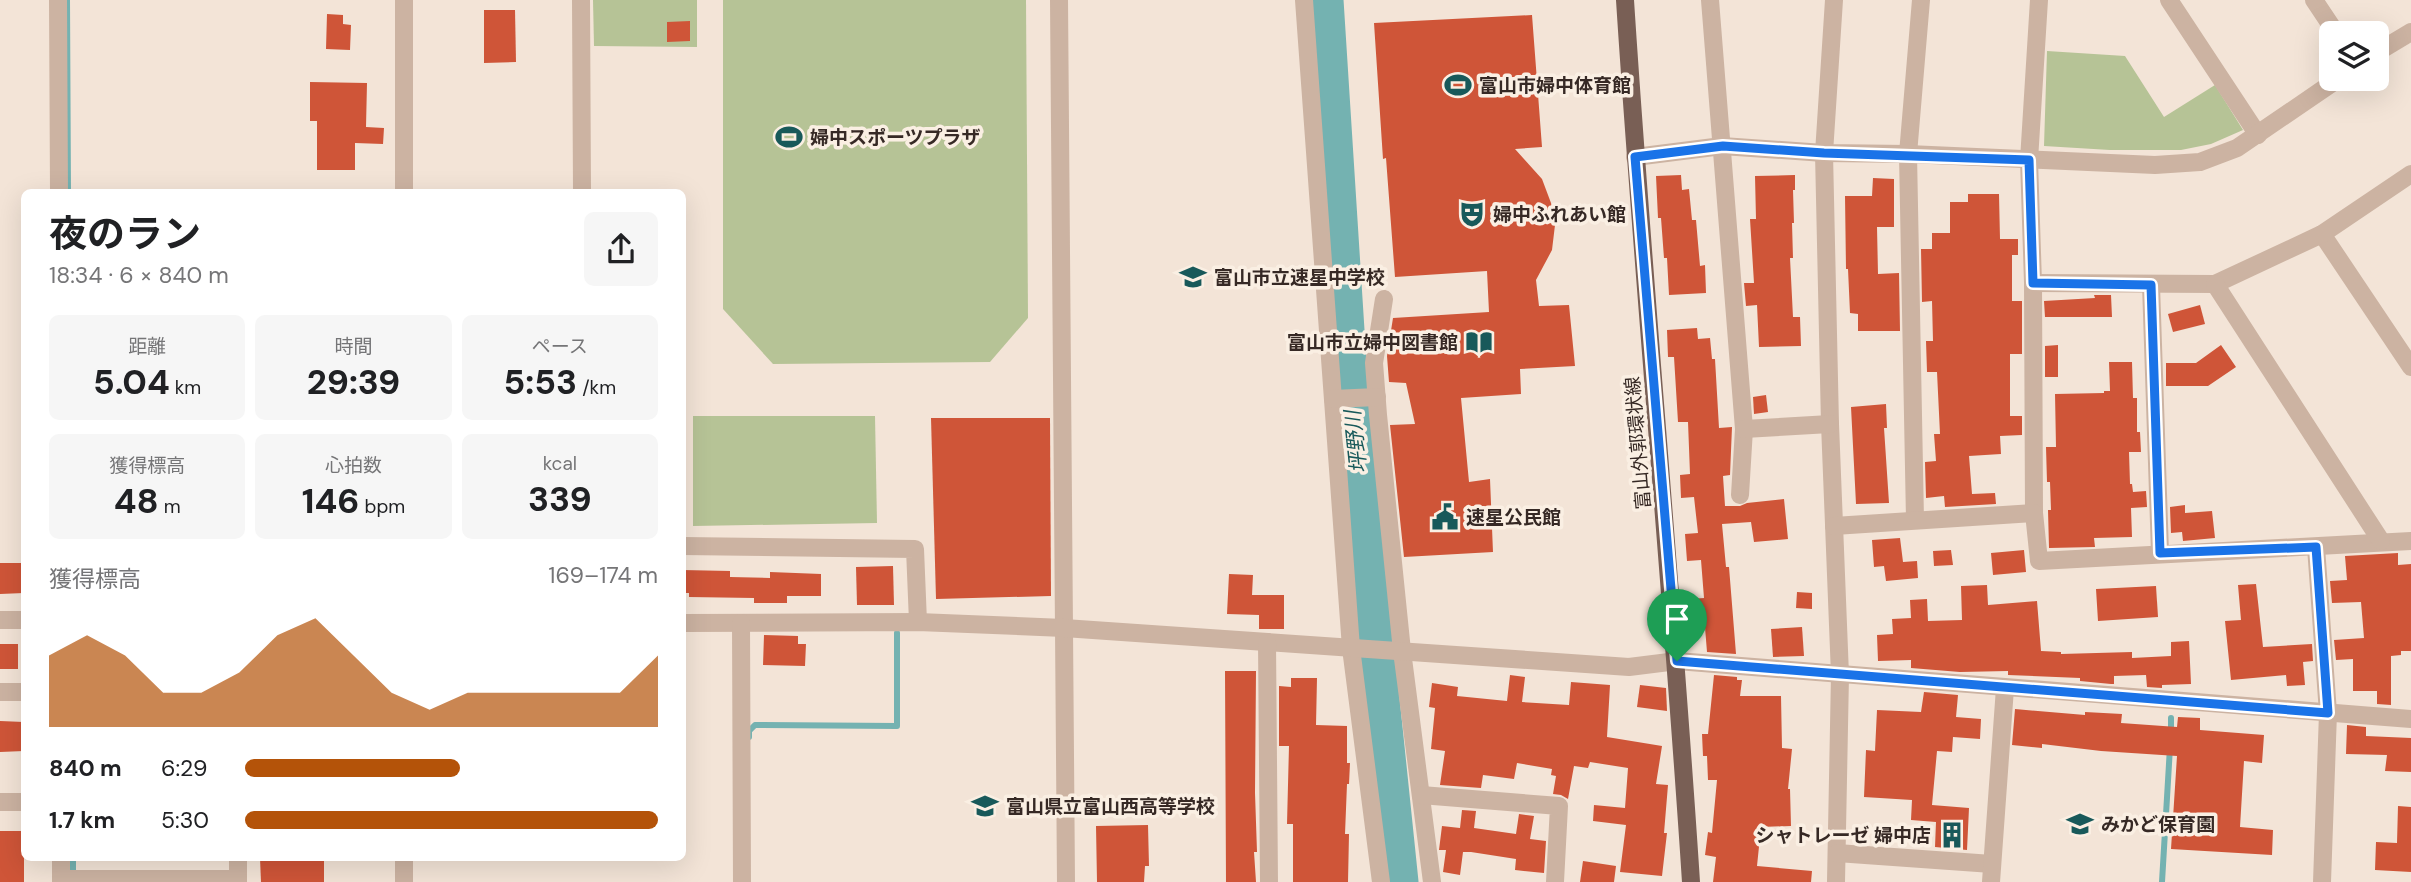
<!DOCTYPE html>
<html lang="ja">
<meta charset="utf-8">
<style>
:root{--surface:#fff;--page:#f6f6f6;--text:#202124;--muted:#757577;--accent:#b45309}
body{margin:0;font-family:"DM Sans","Noto Sans JP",sans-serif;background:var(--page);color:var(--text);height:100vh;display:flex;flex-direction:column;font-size:26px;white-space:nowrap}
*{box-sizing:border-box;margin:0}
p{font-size:23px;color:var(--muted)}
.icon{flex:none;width:38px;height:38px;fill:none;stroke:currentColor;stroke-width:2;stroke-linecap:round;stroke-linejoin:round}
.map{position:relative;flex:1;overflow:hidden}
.sheet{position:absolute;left:21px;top:189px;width:665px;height:672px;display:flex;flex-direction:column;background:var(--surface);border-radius:10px;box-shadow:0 7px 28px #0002}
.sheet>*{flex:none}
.buttons{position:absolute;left:2319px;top:21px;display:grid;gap:14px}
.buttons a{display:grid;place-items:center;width:70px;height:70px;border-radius:10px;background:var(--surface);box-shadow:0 7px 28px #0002;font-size:35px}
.pin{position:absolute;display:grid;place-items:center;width:60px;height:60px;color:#fff;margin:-72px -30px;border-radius:50% 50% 50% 0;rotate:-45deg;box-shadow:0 0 7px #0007}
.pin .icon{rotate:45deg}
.round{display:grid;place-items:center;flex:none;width:74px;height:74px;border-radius:10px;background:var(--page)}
.summary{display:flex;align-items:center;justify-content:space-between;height:119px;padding:0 28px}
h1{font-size:38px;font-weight:700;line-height:52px}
.figures{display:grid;grid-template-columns:repeat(3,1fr);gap:10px;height:119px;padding:7px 28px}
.figures div{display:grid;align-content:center;border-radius:10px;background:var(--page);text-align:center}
.figures b{font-size:35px;font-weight:700}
.figures small{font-size:19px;font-weight:400}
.figures p{font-size:19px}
.chart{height:196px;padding:14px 28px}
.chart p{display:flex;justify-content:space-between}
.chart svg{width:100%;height:126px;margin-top:7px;fill:var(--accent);opacity:.7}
ul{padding:0 28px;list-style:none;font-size:23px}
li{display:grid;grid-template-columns:112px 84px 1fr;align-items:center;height:52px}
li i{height:18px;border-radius:9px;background:var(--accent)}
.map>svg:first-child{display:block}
.green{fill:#b6c396}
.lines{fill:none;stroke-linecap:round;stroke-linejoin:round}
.stream{stroke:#74b2b1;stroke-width:6}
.river{stroke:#74b2b1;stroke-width:35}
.building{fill:#cf5538}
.minor{stroke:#ccb3a2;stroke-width:18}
.major{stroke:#795f55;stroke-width:18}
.route-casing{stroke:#fff;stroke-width:14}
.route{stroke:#1a73e8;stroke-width:9}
.labels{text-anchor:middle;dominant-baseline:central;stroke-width:7;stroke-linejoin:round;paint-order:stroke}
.poi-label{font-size:19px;font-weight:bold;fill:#362925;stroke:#faefe3;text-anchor:start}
.street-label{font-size:19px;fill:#362925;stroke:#faefe3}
.water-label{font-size:21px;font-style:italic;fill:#18595a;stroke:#faefe3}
</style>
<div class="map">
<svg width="2411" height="882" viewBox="0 0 2411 882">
<rect width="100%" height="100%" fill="#f3e4d7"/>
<g class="green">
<polygon points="593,0 697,0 697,47 594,46"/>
<polygon points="723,0 1026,0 1028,318 990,362 773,364 723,309"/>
<polygon points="2047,51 2125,56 2164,117 2215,85 2243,130 2211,144 2181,150 2110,150 2044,146"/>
<polygon points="693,416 875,416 877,523 693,526"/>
</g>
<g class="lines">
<g class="stream">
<polyline points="67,0 68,192"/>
<polyline points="2171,733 2171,718"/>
<polyline points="749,737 749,731 755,725 897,726 897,633"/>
<polyline points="73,858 73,877"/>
<polyline points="2162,882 2170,747"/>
</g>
<polyline class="river" points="1326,0 1352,409 1401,882"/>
</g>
<g class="building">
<polygon points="484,10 515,10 516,62 484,63"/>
<polygon points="327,14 343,15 343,24 351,25 350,50 326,49"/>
<polygon points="1532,15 1542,147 1515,149 1542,179 1551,203 1555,225 1552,250 1536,280 1539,306 1569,305 1575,366 1520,369 1521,394 1461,398 1469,482 1490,479 1493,552 1404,557 1390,425 1415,424 1406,383 1389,382 1387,356 1393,318 1489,312 1487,271 1395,277 1386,158 1383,159 1374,23"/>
<polygon points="690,21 690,41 667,42 667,22"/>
<polygon points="310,82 367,83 366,127 384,128 383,144 355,143 355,170 317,170 317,121 310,121"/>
<polygon points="1681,175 1682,190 1689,189 1692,220 1696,220 1700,266 1705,265 1706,293 1669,295 1667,258 1664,258 1661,218 1658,218 1656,176"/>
<polygon points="1795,175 1795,190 1793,190 1794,223 1792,223 1793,258 1790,258 1793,317 1800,317 1801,346 1759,347 1757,305 1746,306 1744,283 1754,283 1750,219 1756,219 1755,176"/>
<polygon points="1873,178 1894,179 1894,227 1877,227 1878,274 1899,273 1900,331 1858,331 1858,314 1850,313 1848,269 1846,269 1845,196 1872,196"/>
<polygon points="1968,194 1999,194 2000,239 2018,239 2018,255 2012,255 2012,301 2022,301 2022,354 2010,354 2010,416 2022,416 2022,435 2000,436 2001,454 1969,456 1972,494 1995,493 1996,504 1945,507 1944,496 1926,498 1925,462 1936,461 1934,434 1940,434 1937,372 1927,372 1926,341 1933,341 1932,301 1922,302 1921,249 1932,249 1932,233 1950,233 1950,202 1968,202"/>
<polygon points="2094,295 2111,295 2112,317 2045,317 2044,301 2095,298"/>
<polygon points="2200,305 2205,324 2173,332 2168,314"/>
<polygon points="1697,328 1698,339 1710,338 1712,359 1715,359 1719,428 1732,427 1730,475 1723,476 1725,506 1740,506 1747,503 1784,499 1788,539 1754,542 1751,522 1722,524 1726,567 1729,567 1736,654 1707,652 1704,615 1691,616 1690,599 1704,598 1701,560 1687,561 1685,534 1698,533 1694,497 1681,498 1680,475 1690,474 1688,422 1678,422 1674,357 1668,357 1667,330"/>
<polygon points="2058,345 2058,377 2045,377 2045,346"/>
<polygon points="2221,345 2236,367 2208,386 2166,386 2166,363 2196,363"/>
<polygon points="2109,362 2132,362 2133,398 2137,398 2137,432 2140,432 2141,452 2129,452 2130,484 2132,484 2133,492 2146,491 2147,507 2131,508 2132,537 2094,538 2095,547 2049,548 2048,510 2051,510 2050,482 2047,482 2046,447 2056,447 2055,394 2104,393 2104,391 2110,391"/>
<polygon points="1766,395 1768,412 1754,414 1753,397"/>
<polygon points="1886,404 1887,428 1884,428 1889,503 1856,504 1851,407"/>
<polygon points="931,418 1050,418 1051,596 936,599"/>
<polygon points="2185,505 2185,513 2212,511 2215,538 2183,541 2182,532 2171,533 2170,507"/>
<polygon points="1900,538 1903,562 1917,561 1918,578 1886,581 1884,566 1874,567 1872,540"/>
<polygon points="1951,550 1953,565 1934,566 1933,551"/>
<polygon points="2024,550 2026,572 1993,575 1991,553"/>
<polygon points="2398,553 2398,565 2411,564 2411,651 2401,651 2401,655 2391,656 2391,705 2377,704 2377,691 2353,691 2353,659 2336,660 2334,640 2364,638 2361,602 2332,603 2330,581 2347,580 2345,556"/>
<polygon points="0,563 24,563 24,593 0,594"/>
<polygon points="893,566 894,605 857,605 856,567"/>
<polygon points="682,570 730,571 730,577 770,578 770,572 821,574 821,596 787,596 787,603 754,603 754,598 689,597 689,593 682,593"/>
<polygon points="1229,574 1253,575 1252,595 1284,595 1284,629 1259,629 1259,615 1227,614"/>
<polygon points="2256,584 2263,647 2312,644 2313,661 2303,662 2305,685 2287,686 2286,675 2231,680 2225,621 2241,620 2238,585"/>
<polygon points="1987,585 1988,605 2037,601 2041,651 2061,652 2061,654 2132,652 2132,658 2171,656 2171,642 2189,641 2191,684 2162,685 2162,688 2147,687 2146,675 2114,676 2114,684 2111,684 2080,681 2080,678 2008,675 2008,671 1960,672 1911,668 1911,660 1878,661 1877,635 1893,634 1892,619 1911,618 1910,600 1927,599 1928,621 1962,620 1961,586"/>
<polygon points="2156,586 2158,617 2098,621 2096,589"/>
<polygon points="1797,592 1812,593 1812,609 1796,608"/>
<polygon points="1802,627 1804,656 1773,657 1771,629"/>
<polygon points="764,635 798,636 798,644 806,644 805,666 763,665"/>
<rect x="0" y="644" width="18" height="25"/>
<polygon points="1225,671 1256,671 1255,793 1257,852 1254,852 1256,882 1226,882"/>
<polygon points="1510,675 1525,677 1522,702 1569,705 1571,682 1610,685 1607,737 1662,746 1656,784 1668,785 1664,833 1667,833 1662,876 1620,872 1626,825 1593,821 1594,805 1625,808 1628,768 1590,762 1588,768 1574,766 1568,799 1561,795 1553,794 1556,776 1551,775 1552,769 1517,763 1514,779 1483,775 1481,788 1440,785 1445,751 1431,749 1435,708 1429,707 1432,683 1458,687 1457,696 1507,701"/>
<polygon points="1714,675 1737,677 1737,680 1742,680 1740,696 1781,696 1782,748 1792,749 1788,789 1790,789 1791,826 1761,827 1757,866 1812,871 1811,882 1713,882 1716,857 1705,855 1708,832 1712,833 1717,780 1708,780 1707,756 1703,756 1702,734 1708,734"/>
<polygon points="1291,678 1317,678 1316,725 1347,726 1347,763 1350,763 1349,784 1347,784 1345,834 1349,834 1348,882 1293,882 1293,824 1287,824 1289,746 1279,746 1279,686 1291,687"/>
<polygon points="1640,685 1666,688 1667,711 1637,707"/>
<polygon points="1924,692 1958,695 1956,717 1981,719 1980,739 1953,737 1952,752 1937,751 1932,805 1969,808 1967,850 1935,847 1936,822 1911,820 1912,800 1864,797 1866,750 1875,751 1877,710 1921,712"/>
<polygon points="2015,709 2085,715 2085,712 2122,714 2121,723 2177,727 2178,717 2200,718 2200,730 2264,735 2262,763 2244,761 2240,827 2273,830 2272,855 2171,849 2177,756 2101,751 2042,744 2042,748 2012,745"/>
<polygon points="0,721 24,722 24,751 0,752"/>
<polygon points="2347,725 2366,727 2366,736 2411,738 2411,772 2385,771 2387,755 2346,754"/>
<polygon points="2398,806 2411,807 2411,872 2375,870 2376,842 2397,843"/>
<polygon points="1462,810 1476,811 1474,828 1516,834 1519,814 1534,816 1530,839 1546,841 1544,873 1515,870 1516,859 1471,852 1463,852 1460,875 1443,872 1446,850 1439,850 1442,826 1460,828"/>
<polygon points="1148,825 1149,866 1145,866 1144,882 1097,882 1096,826"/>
<rect x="0" y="831" width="24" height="51"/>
<polygon points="260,858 324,858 324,882 261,882"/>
<polygon points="1583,861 1616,866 1614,882 1580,882"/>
</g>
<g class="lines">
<g class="minor">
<polyline points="58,0 59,192"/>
<polyline points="581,0 582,192"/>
<polyline points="1059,0 1066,882"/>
<polyline points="1304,0 1351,648 1381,882"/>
<polyline points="1710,0 1744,429 1740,495"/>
<polyline points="1834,0 1824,153 1830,424 1840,675 1836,882"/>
<polyline points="2039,0 2029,160 2033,283 2034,513 2039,561 2411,541"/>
<polyline points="2169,0 2258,135"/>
<polyline points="2314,0 2336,33"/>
<polyline points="2376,53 2411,32"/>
<polyline points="1635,157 1722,146 1824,153 1908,154 2155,165 2200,162 2237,148 2338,79"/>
<polyline points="404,192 404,0"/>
<polyline points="2322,234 2411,367"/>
<polyline points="2033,283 2215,284 2322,234 2411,174"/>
<polyline points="2215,284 2381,541"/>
<polyline points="2151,285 2160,553"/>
<polyline points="1384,299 1374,363 1378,415 1402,651 1432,882"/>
<polyline points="1333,399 1377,397"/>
<polyline points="1744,429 1830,424"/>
<polyline points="1915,520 1908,154 1921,0"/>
<polyline points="1834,526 2034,513"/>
<polyline points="682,546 915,549 918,622"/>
<polyline points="2316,547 2328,713 2322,882"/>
<polyline points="0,620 24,620"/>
<polyline points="682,623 918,622 1064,628 1629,667 1677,661 2411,719"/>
<polyline points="741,623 742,882"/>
<polyline points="1267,642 1269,882"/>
<polyline points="0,692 24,692"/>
<polyline points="1421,795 1559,806 1555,882"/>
<polyline points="0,802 24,802"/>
<polyline points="1837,853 1992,864"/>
<polyline points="61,858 61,882"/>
<polyline points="238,858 238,882"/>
<polyline points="61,879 238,879"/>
<polyline points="404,882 404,858"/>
<polyline points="1991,882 2005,688"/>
</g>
<path class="major" d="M 1625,0 C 1644,294 1672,588 1691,882"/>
</g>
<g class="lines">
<g class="route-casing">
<polygon id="route" points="1723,146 1824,153 2029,160 2033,283 2151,285 2160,553 2316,547 2328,713 1677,661 1635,157"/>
</g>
<use href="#route" class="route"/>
</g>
<defs>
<g id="stadium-bare" transform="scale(2.1)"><path d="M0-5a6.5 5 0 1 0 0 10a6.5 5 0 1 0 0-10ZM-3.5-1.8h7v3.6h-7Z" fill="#18595a" stroke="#faefe3" stroke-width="2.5" paint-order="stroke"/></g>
<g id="theatre-bare" transform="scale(2.1)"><path d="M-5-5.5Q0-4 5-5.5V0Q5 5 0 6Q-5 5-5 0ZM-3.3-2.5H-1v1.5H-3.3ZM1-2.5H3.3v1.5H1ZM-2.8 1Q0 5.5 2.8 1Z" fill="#18595a" stroke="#faefe3" stroke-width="2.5" paint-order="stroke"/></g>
<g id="school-bare" transform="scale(2.1)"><path d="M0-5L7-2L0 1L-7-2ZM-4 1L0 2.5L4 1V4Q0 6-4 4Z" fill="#18595a" stroke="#faefe3" stroke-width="2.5" paint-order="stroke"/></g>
<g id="library-bare" transform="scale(2.1)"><path d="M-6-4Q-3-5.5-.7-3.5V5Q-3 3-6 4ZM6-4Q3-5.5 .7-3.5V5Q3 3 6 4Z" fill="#18595a" stroke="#faefe3" stroke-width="2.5" paint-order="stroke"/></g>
<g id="civic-bare" transform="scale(2.1)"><path d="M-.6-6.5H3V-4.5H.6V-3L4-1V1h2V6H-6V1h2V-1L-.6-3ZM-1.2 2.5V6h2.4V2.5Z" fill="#18595a" stroke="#faefe3" stroke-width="2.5" paint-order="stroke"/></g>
<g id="building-bare" transform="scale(2.1)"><path d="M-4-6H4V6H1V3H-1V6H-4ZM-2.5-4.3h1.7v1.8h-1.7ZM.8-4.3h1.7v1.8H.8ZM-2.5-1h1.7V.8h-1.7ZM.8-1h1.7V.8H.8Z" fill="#18595a" stroke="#faefe3" stroke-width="2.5" paint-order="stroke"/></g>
</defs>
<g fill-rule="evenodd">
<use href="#stadium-bare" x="1458" y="85"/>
<use href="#stadium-bare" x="789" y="137"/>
<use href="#theatre-bare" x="1472" y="214"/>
<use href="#school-bare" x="1193" y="277"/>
<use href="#library-bare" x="1479" y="342"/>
<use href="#civic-bare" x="1445" y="517"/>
<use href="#school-bare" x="985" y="806"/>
<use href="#school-bare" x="2080" y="824"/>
<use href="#building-bare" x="1952" y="835"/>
</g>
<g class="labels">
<g class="poi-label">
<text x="1479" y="85">富山市婦中体育館</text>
<text x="810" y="137">婦中スポーツプラザ</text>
<text x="1493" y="214">婦中ふれあい館</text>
<text x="1214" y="277">富山市立速星中学校</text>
<text x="1458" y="342" text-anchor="end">富山市立婦中図書館</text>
<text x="1466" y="517">速星公民館</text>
<text x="1006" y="806">富山県立富山西高等学校</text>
<text x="2101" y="824">みかど保育園</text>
<text x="1931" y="835" text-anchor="end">シャトレーゼ 婦中店</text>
</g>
<g class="street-label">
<text transform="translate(1638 443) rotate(-95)">富山外郭環状線</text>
</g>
<g class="water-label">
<text transform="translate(1356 442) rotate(-96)">坪野川</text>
</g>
</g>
</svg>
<div class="buttons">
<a><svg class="icon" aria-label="layers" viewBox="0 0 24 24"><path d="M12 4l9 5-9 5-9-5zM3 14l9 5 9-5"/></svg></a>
</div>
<div class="pin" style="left:1677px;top:661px;background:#1e9e55"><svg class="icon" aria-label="arrive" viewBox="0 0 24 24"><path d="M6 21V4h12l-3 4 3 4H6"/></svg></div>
<section class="sheet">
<div class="summary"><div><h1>夜のラン</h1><p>18:34 · 6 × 840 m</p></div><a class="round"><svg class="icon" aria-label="share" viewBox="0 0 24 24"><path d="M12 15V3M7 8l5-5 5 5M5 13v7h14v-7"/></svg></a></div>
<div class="figures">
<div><p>距離</p><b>5.04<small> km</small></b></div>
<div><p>時間</p><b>29:39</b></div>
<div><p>ペース</p><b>5:53<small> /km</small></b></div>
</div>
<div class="figures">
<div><p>獲得標高</p><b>48<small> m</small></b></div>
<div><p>心拍数</p><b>146<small> bpm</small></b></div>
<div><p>kcal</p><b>339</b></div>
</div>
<div class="chart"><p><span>獲得標高</span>169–174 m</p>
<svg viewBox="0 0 160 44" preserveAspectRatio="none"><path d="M0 44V19L10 12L20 19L30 32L40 32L50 25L60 12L70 6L80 19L90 32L100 38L110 32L120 32L130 32L140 32L150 32L160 19V44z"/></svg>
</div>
<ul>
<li><b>840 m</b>6:29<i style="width:52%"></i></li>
<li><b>1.7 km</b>5:30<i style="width:100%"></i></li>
</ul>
</section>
</div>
